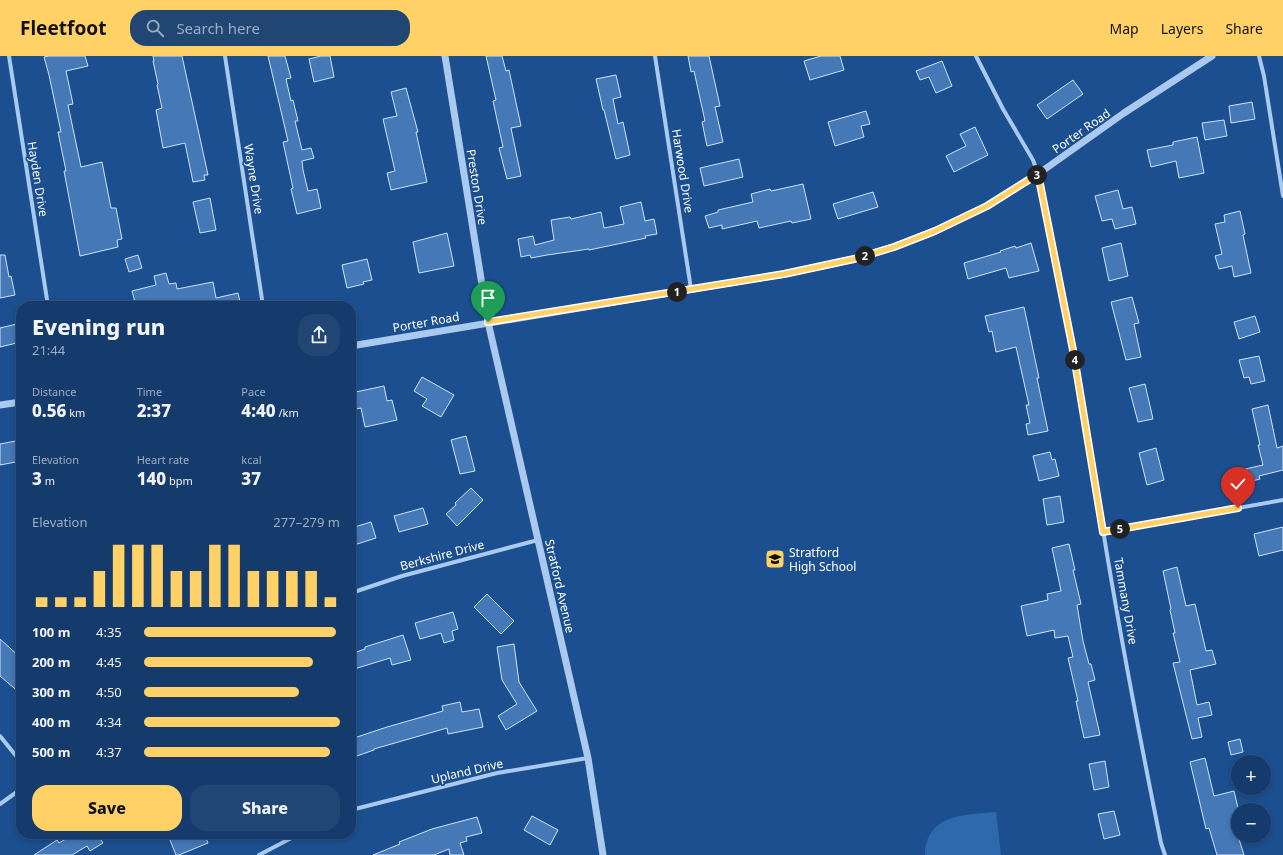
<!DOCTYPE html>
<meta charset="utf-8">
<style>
:root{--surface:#143b6b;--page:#214673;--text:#f1f3f6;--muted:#9dadc1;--line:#33557e;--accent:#ffd166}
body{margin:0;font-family:"Noto Sans",sans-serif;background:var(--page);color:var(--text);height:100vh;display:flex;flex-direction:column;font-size:15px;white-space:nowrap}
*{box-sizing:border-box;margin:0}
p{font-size:13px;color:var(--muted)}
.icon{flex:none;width:22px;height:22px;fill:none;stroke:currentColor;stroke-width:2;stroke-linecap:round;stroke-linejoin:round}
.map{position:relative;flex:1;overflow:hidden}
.sheet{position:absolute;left:16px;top:245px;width:340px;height:538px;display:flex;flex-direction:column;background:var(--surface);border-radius:16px;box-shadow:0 2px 6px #0003,0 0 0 1px var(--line)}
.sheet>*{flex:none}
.fabs{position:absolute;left:1231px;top:699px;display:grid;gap:8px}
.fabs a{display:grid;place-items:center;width:40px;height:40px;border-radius:50%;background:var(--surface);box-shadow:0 2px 6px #0003,0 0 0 1px var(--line);font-size:20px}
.pin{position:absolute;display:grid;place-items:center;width:34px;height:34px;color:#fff;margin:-41px -17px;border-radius:50% 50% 50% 0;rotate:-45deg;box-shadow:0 0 4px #0007}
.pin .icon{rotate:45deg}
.km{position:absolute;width:20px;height:20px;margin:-10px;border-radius:50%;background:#222;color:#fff;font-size:11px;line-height:20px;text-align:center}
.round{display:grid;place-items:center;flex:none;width:42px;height:42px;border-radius:16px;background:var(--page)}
.summary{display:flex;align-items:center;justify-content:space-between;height:68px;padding:0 16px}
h1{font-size:22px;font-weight:800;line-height:30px}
.figures{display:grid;grid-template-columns:repeat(3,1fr);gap:6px;height:68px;padding:4px 16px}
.figures div{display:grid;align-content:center}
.figures b{font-size:17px;font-weight:800}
.figures small{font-size:11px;font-weight:400}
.figures p{font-size:11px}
.chart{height:112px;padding:8px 16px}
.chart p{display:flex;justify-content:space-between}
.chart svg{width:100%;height:72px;margin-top:4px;stroke:var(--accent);stroke-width:6}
.cta{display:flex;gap:8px;margin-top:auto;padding:8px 16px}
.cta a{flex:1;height:46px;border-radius:16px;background:var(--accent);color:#111;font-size:16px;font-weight:800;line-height:46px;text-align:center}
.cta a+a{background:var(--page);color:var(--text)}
ul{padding:0 16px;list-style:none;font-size:13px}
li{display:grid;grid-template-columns:64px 48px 1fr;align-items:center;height:30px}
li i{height:10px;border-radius:5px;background:var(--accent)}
header{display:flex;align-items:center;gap:24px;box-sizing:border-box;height:56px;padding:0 20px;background:var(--accent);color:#111}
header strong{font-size:19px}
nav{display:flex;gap:22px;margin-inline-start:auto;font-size:14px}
.search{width:280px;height:36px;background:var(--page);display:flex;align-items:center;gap:10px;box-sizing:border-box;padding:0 14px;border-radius:16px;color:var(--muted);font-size:15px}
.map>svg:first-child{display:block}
.green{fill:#2e69ad}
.building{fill:#4478b7;stroke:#cfe3fa}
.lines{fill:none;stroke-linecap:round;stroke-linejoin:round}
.minor{stroke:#a9c9ee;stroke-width:4}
.tertiary{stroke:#a9c9ee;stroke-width:7}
.route-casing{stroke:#fff;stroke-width:8}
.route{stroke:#ffd166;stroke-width:5}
.labels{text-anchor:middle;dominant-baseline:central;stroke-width:3.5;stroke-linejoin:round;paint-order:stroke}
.street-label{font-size:12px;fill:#fff;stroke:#1b4f8f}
.poi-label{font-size:12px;fill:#fff;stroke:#1b4f8f;text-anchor:start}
</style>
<header>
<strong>Fleetfoot</strong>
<div class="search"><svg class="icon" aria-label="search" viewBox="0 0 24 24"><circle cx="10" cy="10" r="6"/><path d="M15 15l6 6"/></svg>Search here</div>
<nav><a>Map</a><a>Layers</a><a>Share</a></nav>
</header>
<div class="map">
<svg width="1283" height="799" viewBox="0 0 1283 799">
<rect width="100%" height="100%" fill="#1b4f8f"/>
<path class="green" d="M 996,756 L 1001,799 L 925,799 C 926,758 964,759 996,756 Z"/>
<g class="building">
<polygon points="49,0 85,0 88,10 66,15 73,48 68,49 81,111 102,106 111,152 116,152 122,183 117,184 118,191 80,200 64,115 66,115 58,76 61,76 49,19 44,1"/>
<polygon points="153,0 182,0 208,119 204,119 205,124 193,126 185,87 163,92 156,54 162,52 157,29 158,28 153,5 154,5"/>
<polygon points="268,0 285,0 291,22 286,23 291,45 293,44 298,65 295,65 302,94 311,92 314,102 302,105 303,114 308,135 317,133 321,152 297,158 291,133 293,132 283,86 288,85"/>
<polygon points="321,0 330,0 334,21 314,26 309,3"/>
<polygon points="486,0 502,0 506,15 509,14 521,70 511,72 521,120 507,123 499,92 503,91 493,45 496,44"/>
<polygon points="688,0 709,0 720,50 715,51 723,86 707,90 702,66 705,65 694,15 691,16"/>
<polygon points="821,0 840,0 844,14 810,24 804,5"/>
<polygon points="942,5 952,30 936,37 929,21 920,24 916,15"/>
<polygon points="616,19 621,41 613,43 618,68 623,66 630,99 616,103 604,54 603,54 596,23"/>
<polygon points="1073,24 1083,38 1047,63 1037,49"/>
<polygon points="406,32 418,76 416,76 427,126 391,134 387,117 395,115 383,63 397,60 391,36"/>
<polygon points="1252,46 1255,63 1231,67 1229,50"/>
<polygon points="866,55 870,68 861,70 864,81 835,90 828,66"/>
<polygon points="1224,64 1227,80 1205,84 1202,67"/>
<polygon points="975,71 988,99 954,116 946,100 966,90 960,78"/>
<polygon points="1197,81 1204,117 1179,122 1176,105 1151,111 1147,94 1173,89 1173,86"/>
<polygon points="739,103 743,121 704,130 700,112"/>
<polygon points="803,128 811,163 792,167 791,165 759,172 757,165 722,173 722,169 709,172 705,160 718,156 718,154 753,146 751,138 770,133 771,135"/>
<polygon points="1118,134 1123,153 1132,151 1136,168 1115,173 1112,163 1102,165 1095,140"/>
<polygon points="873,136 878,151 838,163 833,148"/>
<polygon points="210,142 216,174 200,177 193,146"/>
<polygon points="641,146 645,165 654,163 657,178 645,180 646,182 589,194 589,193 547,199 531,202 530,199 521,201 518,183 533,180 535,189 554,184 551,164 570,161 571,163 601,156 604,172 624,168 620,151"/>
<polygon points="1240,155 1245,178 1243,179 1251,217 1234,221 1232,210 1219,213 1215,200 1222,198 1215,168 1225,166 1224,159"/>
<polygon points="447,177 454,210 419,217 413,186"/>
<polygon points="1031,187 1039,215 1009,222 1006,212 968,223 964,207 1001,196 1000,195 1015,190 1016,192"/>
<polygon points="1121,187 1128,220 1109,225 1102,192"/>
<polygon points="0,199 5,199 9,221 11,220 15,239 0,242"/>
<polygon points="138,199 142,212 129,216 125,203"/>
<polygon points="367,203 372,224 363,226 364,228 347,232 342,209"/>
<polygon points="166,217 169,228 176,227 177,233 213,226 216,242 238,237 241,250 136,250 132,235 156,229 154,220"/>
<polygon points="1132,241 1139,267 1134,268 1141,301 1126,304 1111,246"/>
<polygon points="1024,251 1039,322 1037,322 1048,375 1028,379 1026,368 1030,367 1026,349 1029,349 1016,291 996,296 992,275 989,276 985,260"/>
<polygon points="1255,260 1260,276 1239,283 1234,266"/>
<polygon points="21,267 21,286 0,291 0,272"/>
<polygon points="1259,300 1265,325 1251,328 1249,321 1244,322 1239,304"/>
<polygon points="422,321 454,339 441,361 422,350 427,343 414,335"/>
<polygon points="1145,328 1153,363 1138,366 1129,332"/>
<polygon points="384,330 387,345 392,344 397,364 365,371 361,352 351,354 351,337"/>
<polygon points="1268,349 1277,392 1283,390 1283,414 1259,420 1260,423 1244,427 1241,414 1263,409 1258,389 1260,389 1252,353"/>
<polygon points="466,380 475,415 460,418 451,384"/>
<polygon points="21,384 21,405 0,409 0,388"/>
<polygon points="1156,392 1164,424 1147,429 1139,397"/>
<polygon points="1050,396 1052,404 1055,403 1059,420 1039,425 1033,400"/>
<polygon points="471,432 483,444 457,470 446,458 456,449 455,447"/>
<polygon points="1060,440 1064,466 1047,469 1043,443"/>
<polygon points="423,452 428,468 399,476 394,460"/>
<polygon points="371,466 376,482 351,490 351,472"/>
<polygon points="1283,471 1283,494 1259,500 1254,478"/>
<polygon points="1069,488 1075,514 1073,514 1081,548 1077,549 1083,585 1089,608 1091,608 1095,624 1088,626 1100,679 1084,682 1076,645 1078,645 1068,602 1073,601 1068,580 1055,582 1054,574 1027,580 1021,550 1048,544 1047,538 1061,535 1052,492"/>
<polygon points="1177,511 1186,550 1195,548 1206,595 1212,594 1216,608 1190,614 1197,649 1209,646 1212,659 1198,662 1202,681 1192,683 1173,607 1180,606 1173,577 1175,577 1170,554 1171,553 1163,515"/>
<polygon points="487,538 514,565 501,578 474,551"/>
<polygon points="453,556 458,573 452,575 454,584 444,587 441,577 420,583 415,567"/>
<polygon points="403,579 411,604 392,609 390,602 351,614 351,598 365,593 365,591"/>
<polygon points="0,583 21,602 21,638 0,620"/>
<polygon points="514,588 519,626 537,655 506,674 498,660 517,648 502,624 497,591"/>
<polygon points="460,646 462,656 479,653 483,671 448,678 447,672 374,693 374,694 351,702 351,683 387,671 443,655 442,650"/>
<polygon points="1240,683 1243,696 1231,699 1228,686"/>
<polygon points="1205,702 1214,740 1234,735 1238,752 1238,780 1244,799 1217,799 1209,772 1206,773 1190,706"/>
<polygon points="1105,705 1109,731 1094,734 1089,708"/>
<polygon points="1114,755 1120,779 1104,783 1098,758"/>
<polygon points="532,760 558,774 550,789 524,774"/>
<polygon points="477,761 482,777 466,781 467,785 460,787 464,799 450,799 449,793 434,799 373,799 400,788 399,786 432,773"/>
<polygon points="74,778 97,778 103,787 90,795 87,790 72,799 34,799 57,784 59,787"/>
<polygon points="184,778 204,778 208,787 179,799 176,799 170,784"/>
</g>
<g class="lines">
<g class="minor">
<polyline points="9,0 48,250"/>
<polyline points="225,0 263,250"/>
<polyline points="655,0 691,233"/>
<path d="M 976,0 L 1003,53 L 1033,104 L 1038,118 C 1066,236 1083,355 1103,474 C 1120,579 1140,683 1161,787 L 1165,799"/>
<polyline points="1259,0 1264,20 1283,140"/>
<polyline points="1103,476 1283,444"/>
<polyline points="351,537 402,520 538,484"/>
<polyline points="0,680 21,706"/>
<polyline points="0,748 21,733"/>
<polyline points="351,754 497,717 588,702"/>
<polyline points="259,799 299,778"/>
</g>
<g class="tertiary">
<polyline points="445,0 488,266 588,702 603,799"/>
<polyline points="351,290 784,218 854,203 893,191 935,175 987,150 1038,118 1124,57 1212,0"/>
<polyline points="0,349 21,346"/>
</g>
</g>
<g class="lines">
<g class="route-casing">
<polyline id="route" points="488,266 784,218 854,203 894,191 935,175 987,150 1038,118 1073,294 1103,476 1238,452"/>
</g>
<use href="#route" class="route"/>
</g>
<defs>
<g id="school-square" transform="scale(1)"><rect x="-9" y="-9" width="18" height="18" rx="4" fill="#ffd166" stroke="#1b4f8f"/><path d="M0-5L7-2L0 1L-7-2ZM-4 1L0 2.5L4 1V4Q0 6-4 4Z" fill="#111"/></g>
</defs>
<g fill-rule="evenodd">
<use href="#school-square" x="775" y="503"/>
</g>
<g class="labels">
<g class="street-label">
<text transform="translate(1081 75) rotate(-35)">Porter Road</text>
<text transform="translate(683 115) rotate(81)">Harwood Drive</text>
<text transform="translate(38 123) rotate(81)">Hayden Drive</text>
<text transform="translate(254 123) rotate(81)">Wayne Drive</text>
<text transform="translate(477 131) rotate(81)">Preston Drive</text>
<text transform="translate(426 266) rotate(-10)">Porter Road</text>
<text transform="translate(442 499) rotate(-15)">Berkshire Drive</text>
<text transform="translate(560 530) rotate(77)">Stratford Avenue</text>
<text transform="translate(1126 545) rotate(80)">Tammany Drive</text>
<text transform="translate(467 715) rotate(-13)">Upland Drive</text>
</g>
<g class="poi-label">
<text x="789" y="496">Stratford<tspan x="789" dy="14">High School</tspan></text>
</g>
</g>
</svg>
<div class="fabs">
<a>+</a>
<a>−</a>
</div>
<div class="pin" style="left:488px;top:266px;background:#1e9e55"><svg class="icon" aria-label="arrive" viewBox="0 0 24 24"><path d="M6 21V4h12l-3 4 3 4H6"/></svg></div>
<div class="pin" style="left:1238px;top:452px;background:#d93025"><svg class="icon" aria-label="check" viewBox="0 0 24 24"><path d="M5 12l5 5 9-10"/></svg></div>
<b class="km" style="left:677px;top:236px">1</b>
<b class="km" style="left:865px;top:200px">2</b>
<b class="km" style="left:1037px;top:119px">3</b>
<b class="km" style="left:1075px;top:304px">4</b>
<b class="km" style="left:1120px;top:473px">5</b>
<section class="sheet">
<div class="summary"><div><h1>Evening run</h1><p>21:44</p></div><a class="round"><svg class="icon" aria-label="share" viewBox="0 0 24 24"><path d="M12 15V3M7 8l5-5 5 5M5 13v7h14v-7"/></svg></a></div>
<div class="figures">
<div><p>Distance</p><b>0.56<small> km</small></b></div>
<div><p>Time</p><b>2:37</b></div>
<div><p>Pace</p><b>4:40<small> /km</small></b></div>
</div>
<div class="figures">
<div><p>Elevation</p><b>3<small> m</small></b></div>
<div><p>Heart rate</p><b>140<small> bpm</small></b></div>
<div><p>kcal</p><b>37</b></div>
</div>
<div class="chart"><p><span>Elevation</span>277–279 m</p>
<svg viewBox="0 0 160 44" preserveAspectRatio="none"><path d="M5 44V38M15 44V38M25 44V38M35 44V22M45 44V6M55 44V6M65 44V6M75 44V22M85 44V22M95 44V6M105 44V6M115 44V22M125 44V22M135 44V22M145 44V22M155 44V38"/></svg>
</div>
<ul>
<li><b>100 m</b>4:35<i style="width:98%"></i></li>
<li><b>200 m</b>4:45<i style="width:86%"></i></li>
<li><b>300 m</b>4:50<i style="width:79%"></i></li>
<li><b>400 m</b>4:34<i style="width:100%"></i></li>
<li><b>500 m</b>4:37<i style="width:95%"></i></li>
</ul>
<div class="cta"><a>Save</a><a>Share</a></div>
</section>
</div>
